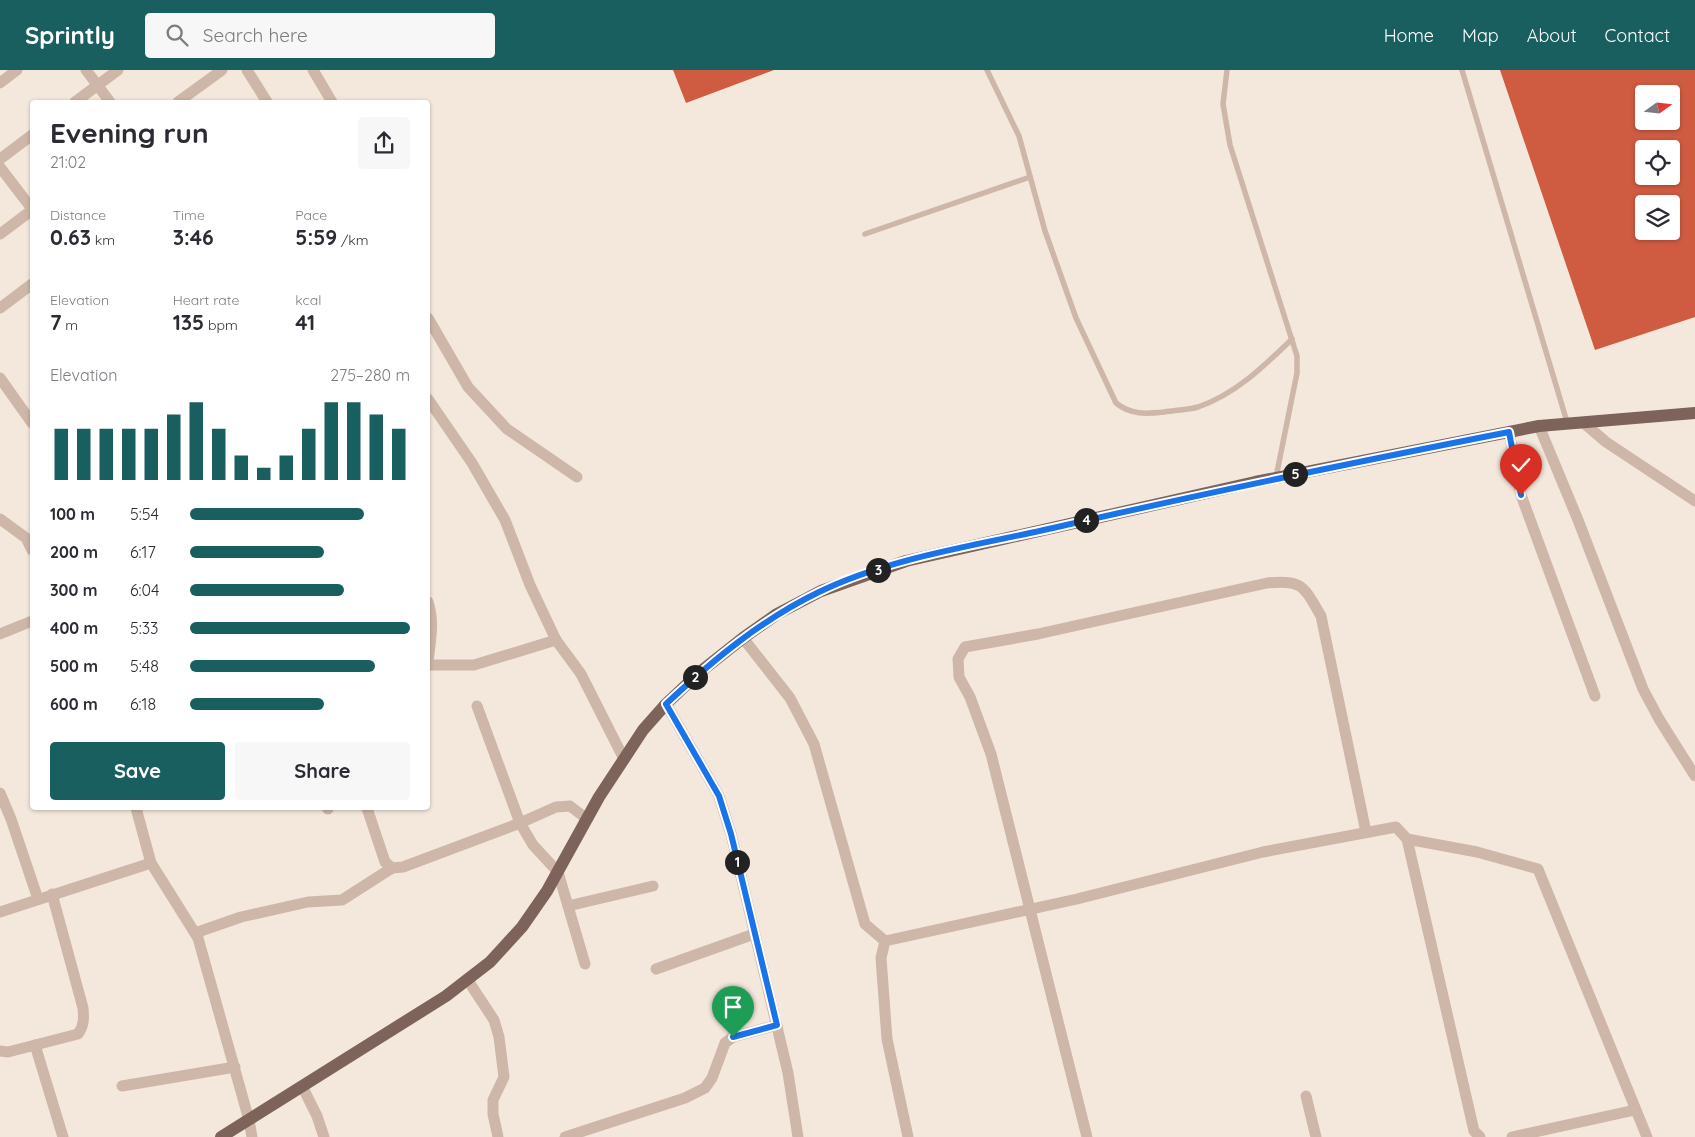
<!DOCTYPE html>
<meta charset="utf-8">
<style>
:root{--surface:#fff;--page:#f7f7f7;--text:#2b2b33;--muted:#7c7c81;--accent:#1a5f60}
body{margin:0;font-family:Quicksand,sans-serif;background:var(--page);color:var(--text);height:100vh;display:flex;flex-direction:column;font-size:19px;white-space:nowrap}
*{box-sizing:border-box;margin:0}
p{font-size:16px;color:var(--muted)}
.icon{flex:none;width:28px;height:28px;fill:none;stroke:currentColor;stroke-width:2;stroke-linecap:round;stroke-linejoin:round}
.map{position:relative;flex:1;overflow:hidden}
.drawer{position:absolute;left:30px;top:30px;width:400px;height:710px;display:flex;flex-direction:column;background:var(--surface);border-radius:5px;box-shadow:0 1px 4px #0004}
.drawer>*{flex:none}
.needle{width:32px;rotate:75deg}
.controls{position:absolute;left:1635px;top:15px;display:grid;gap:10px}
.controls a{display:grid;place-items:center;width:45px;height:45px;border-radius:5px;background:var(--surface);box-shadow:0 1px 4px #0004;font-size:25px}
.pin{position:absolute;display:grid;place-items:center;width:42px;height:42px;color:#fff;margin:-51px -21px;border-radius:50% 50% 50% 0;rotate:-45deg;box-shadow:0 0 5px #0007}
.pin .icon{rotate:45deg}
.km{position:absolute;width:25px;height:25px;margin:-12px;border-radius:50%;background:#222;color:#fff;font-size:14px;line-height:25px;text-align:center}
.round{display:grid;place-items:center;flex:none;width:52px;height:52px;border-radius:5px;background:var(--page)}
.headline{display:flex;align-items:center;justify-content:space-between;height:85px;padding:0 20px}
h1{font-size:28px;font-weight:700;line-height:38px}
.stats{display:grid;grid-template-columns:repeat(3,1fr);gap:8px;height:85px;padding:5px 20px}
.stats div{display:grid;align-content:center}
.stats b{font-size:21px;font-weight:700}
.stats small{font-size:14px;font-weight:400}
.stats p{font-size:14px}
.chart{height:140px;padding:10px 20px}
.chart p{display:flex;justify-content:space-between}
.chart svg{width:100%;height:90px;margin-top:5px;stroke:var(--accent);stroke-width:6}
.button{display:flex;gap:10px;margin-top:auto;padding:10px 20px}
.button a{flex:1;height:58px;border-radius:5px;background:var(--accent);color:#fff;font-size:20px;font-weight:700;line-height:58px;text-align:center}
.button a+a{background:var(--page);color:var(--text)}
ul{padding:0 20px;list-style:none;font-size:16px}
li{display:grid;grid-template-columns:80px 60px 1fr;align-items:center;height:38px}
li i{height:12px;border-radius:6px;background:var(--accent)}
header{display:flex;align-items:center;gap:30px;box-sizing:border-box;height:70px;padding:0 25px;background:var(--accent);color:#fff}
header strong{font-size:24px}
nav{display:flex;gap:28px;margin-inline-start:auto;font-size:18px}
.search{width:350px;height:45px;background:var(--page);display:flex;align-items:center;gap:12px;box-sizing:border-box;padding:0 18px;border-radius:5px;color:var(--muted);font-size:19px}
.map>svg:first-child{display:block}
.building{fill:#cf5b41;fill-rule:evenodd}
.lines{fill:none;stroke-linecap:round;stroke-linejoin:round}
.lane{stroke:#ceb7a8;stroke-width:5.5}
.street{stroke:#ceb7a8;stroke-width:11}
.primary{stroke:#7d6359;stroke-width:12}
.route-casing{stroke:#fff;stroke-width:10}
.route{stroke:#1a73e8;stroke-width:6}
</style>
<header>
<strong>Sprintly</strong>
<div class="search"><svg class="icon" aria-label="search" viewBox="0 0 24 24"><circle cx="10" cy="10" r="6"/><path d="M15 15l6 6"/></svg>Search here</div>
<nav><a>Home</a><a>Map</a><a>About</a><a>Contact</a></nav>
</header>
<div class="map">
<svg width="1695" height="1067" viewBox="0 0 1695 1067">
<rect width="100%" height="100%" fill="#f4e8dd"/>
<g class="building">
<polygon points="673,0 774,0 686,33"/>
<path d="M 1500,0 L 1695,0 L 1695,247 L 1595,280 ZM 1644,24 L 1671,24 L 1671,51 L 1644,51 ZM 1644,79 L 1671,79 L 1671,106 L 1644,106 ZM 1644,134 L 1671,134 L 1671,161 L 1644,161 Z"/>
</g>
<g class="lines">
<g class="lane">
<path d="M 987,0 L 1019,66 L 1045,161 L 1076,248 L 1116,333 C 1131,345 1146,344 1164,342 C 1175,340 1188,340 1198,337 C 1236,324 1264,296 1292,269"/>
<polyline points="1227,0 1223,34 1230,75 1297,286 1297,303 1276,407"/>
<polyline points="1462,0 1567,352"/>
<polyline points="865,164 1030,107"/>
</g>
<g class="street">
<polyline points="86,0 110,32"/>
<polyline points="247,0 267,32"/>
<polyline points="313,0 332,32"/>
<polyline points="0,13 17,0"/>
<polyline points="75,32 118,0"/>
<polyline points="178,32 222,0"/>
<polyline points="0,89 32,65"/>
<polyline points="0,97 32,139"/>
<polyline points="0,164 32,140"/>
<polyline points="0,238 32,214"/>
<polyline points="428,248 468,317 507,359 577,407"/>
<polyline points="0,308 32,353"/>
<polyline points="428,329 472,393 505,450 530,515 556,570 581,604 624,689"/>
<polyline points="1585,354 1606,372 1695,431"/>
<polyline points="1539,356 1578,450 1643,619 1659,649 1695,706"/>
<polyline points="1509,362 1521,425 1595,626"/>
<polyline points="0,449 26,468 32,480"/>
<path d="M 428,532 C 435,553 430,571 428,593"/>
<polyline points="0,564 32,551"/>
<polyline points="743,568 790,628 814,674 865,854 885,871"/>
<polyline points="428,595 474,595 556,570"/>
<polyline points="666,634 719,726 731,764 788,1003 798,1067"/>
<polyline points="477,636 520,753 533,775 558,802 585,894"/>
<polyline points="0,723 11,749 38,829"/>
<polyline points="136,738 151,793 198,868 249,1050 252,1067"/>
<polyline points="327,738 328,739"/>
<polyline points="367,738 385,792 392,798 403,797 520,753 556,737 570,736 587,749"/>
<polyline points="1407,769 1477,782 1538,799 1647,1067"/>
<polyline points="568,836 653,816"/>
<polyline points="0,842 151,793"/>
<polyline points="195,863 241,847 308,832 342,830 392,798"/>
<polyline points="656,899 754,864"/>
<polyline points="467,909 494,950 499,967 504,1007 493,1030 493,1044 498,1067"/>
<polyline points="35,975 63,1067"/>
<path d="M 0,981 L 8,982 L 78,964 C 84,956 84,948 83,938 L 52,824"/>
<polyline points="122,1016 235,997"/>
<polyline points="302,1016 317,1046 324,1067"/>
<polyline points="1306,1026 1316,1067"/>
<polyline points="565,1067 685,1028 705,1018 712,1008 725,973 733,967 777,955"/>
<polyline points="908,1067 887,969 881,888 885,871 1077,829 1263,782 1396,757 1407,769 1474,1061 1480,1067"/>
<path d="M 1087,1067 L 991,684 L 970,627 L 959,607 L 958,589 L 965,577 L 1038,564 L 1267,513 C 1303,509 1304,517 1321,546 L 1366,762"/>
<polyline points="1512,1067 1635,1040"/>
</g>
<polyline class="primary" points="221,1067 446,926 490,892 522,857 547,821 599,727 624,689 643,660 666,634 700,602 743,568 777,544 821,521 906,491 1255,412 1539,356 1695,343"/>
</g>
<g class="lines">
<g class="route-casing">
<path id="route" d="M 733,967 L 777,955 L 731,764 L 719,726 L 666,634 C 713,590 761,550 819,522 C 888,488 978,475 1053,458 C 1205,423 1356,392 1509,362 L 1521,425"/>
</g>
<use href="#route" class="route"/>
</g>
</svg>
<div class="controls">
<a><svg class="needle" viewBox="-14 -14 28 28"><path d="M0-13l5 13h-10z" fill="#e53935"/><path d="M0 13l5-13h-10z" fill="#7c7c81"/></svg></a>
<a><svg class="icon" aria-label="locate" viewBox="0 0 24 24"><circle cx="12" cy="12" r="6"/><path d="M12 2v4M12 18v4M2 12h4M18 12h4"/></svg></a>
<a><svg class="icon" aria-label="layers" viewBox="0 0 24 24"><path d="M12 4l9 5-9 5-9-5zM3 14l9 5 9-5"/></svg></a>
</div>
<div class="pin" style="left:733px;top:967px;background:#1e9e55"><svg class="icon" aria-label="arrive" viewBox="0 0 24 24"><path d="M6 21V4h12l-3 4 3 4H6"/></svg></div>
<div class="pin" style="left:1521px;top:425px;background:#d93025"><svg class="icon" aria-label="check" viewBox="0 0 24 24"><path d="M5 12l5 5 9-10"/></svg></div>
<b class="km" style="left:737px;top:792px">1</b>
<b class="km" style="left:695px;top:607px">2</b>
<b class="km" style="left:878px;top:500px">3</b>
<b class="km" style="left:1086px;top:450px">4</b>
<b class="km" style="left:1295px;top:404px">5</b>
<section class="drawer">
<div class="headline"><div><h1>Evening run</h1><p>21:02</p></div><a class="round"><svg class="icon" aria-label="share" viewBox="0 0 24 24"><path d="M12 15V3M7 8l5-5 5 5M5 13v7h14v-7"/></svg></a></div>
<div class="stats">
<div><p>Distance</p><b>0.63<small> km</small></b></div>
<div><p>Time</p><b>3:46</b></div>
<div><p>Pace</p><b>5:59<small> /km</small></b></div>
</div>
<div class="stats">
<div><p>Elevation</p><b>7<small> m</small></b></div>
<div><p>Heart rate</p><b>135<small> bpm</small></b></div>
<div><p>kcal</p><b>41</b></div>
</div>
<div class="chart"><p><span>Elevation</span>275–280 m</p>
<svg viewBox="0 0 160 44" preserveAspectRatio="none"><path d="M5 44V19M15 44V19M25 44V19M35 44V19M45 44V19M55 44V12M65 44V6M75 44V19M85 44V32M95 44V38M105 44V32M115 44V19M125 44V6M135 44V6M145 44V12M155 44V19"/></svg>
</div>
<ul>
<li><b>100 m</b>5:54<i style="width:79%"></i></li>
<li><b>200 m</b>6:17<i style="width:61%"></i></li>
<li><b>300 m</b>6:04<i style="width:70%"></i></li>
<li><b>400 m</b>5:33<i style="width:100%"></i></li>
<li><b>500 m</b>5:48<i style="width:84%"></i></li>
<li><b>600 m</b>6:18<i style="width:61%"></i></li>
</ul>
<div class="button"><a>Save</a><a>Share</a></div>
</section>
</div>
